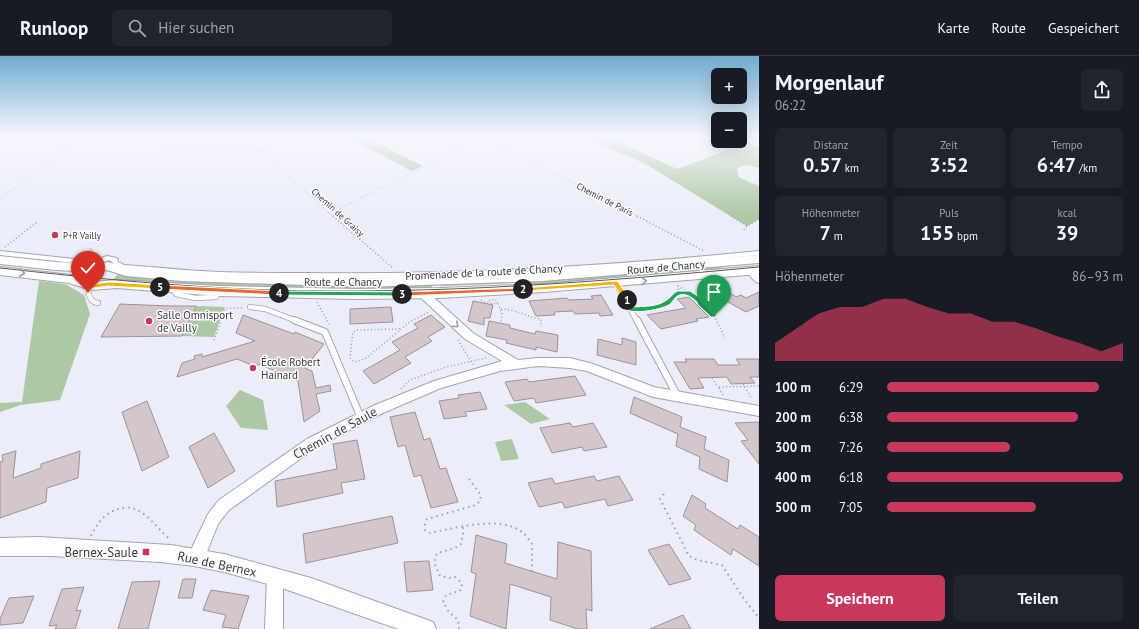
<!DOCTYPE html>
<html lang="de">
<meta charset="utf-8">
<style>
:root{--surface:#171b24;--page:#20242c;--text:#f1f3f6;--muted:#9ea1a6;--line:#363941;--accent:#c8385a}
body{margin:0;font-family:"PT Sans",sans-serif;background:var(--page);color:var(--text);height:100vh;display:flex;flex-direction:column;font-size:15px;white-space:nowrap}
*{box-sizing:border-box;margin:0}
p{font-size:13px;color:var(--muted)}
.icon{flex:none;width:22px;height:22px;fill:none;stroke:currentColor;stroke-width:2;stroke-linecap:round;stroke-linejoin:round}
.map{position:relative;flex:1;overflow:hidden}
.sheet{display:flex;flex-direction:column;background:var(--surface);width:380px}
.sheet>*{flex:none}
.tools{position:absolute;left:711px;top:12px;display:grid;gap:8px}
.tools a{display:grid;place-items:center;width:36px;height:36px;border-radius:6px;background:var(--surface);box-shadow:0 4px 16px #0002;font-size:20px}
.pin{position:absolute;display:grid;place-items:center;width:34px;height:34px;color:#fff;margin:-41px -17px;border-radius:50% 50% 50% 0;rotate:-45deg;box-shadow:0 0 4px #0007}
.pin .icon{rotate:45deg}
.km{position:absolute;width:20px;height:20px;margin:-10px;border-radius:50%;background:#222;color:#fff;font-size:11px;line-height:20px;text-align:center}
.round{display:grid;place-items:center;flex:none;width:42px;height:42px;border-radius:6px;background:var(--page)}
.head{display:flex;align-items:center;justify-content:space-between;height:68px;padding:0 16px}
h1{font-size:22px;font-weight:700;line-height:30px}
.figures{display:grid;grid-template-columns:repeat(3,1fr);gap:6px;height:68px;padding:4px 16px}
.figures div{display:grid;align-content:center;border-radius:6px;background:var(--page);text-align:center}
.figures b{font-size:20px;font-weight:700}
.figures small{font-size:11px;font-weight:400}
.figures p{font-size:11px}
.chart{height:112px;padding:8px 16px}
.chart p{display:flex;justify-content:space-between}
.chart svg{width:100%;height:72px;margin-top:4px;fill:var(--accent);opacity:.7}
.action{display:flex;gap:8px;margin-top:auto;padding:8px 16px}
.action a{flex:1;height:46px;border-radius:6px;background:var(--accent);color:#fff;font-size:16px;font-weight:700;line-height:46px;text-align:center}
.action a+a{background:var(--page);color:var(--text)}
ul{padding:0 16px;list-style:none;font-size:13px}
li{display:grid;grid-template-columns:64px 48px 1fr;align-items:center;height:30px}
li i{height:10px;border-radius:5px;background:var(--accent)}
header{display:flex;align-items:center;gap:24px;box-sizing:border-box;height:56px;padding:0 20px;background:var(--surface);border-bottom:1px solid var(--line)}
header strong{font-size:19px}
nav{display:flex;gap:22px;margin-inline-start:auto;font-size:14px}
.search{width:280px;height:36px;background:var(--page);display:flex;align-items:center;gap:10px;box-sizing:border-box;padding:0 14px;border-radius:6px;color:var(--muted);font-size:15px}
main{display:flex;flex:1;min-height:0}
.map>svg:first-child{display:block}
.green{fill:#adc8a4}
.building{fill:#d3c7cc;stroke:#9e9297}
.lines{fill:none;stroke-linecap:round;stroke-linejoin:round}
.service-far1-casing{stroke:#a3a6b0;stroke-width:6}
.service-casing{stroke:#a3a6b0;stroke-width:8}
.pedestrian-casing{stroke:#a3a6b0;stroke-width:2}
.minor-casing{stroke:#a3a6b0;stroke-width:2}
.tertiary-casing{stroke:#a3a6b0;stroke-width:2}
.secondary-casing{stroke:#a3a6b0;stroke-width:2}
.path-far2{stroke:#9ea0a8;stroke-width:1;stroke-dasharray:0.5 2;stroke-linecap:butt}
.path-far1{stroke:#9ea0a8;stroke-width:1.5;stroke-dasharray:1 2.5;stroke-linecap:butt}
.path{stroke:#9ea0a8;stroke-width:2;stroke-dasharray:1.5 4;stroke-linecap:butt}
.service-far1{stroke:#fff;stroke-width:4.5}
.service{stroke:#fff;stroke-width:6}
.pedestrian{fill:#fff;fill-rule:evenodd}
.minor{fill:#fff;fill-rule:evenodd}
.tertiary{fill:#fff;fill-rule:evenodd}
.secondary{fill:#fff;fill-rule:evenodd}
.tram{stroke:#56585d;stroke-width:1}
.oneway{stroke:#9c9d9f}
.split-1{fill:#22a559;stroke:#fff}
.split-2{fill:#f5b400;stroke:#fff}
.split-3{fill:#f0652b;stroke:#fff}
.split-4{fill:#22a559;stroke:#fff}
.split-5{fill:#f0652b;stroke:#fff}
.split-6{fill:#f5b400;stroke:#fff}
.poi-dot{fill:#c8385a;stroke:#fbfcfe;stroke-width:1.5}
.labels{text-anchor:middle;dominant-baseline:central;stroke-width:3;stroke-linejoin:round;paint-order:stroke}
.far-street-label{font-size:9px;fill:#3a3b3f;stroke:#fbfcfe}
.far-poi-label{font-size:9px;fill:#3a3b3f;stroke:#fbfcfe;text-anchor:start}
.street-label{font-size:11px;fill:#3a3b3f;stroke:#fbfcfe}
.poi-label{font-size:11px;fill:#3a3b3f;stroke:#fbfcfe;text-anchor:start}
.near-street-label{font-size:13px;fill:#3a3b3f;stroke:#fbfcfe}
.near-poi-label{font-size:13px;fill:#3a3b3f;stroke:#fbfcfe;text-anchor:end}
</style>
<header>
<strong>Runloop</strong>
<div class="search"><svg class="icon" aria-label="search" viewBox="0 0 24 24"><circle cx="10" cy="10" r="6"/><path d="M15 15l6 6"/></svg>Hier suchen</div>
<nav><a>Karte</a><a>Route</a><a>Gespeichert</a></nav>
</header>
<main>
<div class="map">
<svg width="759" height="573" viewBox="0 0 759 573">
<rect width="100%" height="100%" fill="#ebeef9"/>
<g class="green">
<polygon points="345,80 362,80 423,110 412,115"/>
<polygon points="583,80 606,80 677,113 747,87 759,91 759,112 746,109 737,112 738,121 759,130 759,163 747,170 646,108"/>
<polygon points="717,208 725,215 517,232 514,227 441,230 441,227"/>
<polygon points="119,217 431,227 433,235 338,236 112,225"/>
<polygon points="39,225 65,228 84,239 90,258 60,344 21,349 0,356 0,347 22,346"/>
<polygon points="196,250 225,251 214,281 182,280"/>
<polygon points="240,334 263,344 268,374 241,372 226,350"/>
<polygon points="525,346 550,363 531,368 504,349"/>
<polygon points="512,383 519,403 501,405 495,386"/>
</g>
<g class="building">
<polygon points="759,236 759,250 746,256 719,241 730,237 736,241 741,239 746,242"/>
<polygon points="601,239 613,259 600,260 599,257 575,258 573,255 554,256 555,259 536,260 529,245 567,242 569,244 593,243 591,240"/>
<polygon points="689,241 709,261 696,263 698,265 661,273 647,259 686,252 677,243"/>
<polygon points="473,245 493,249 490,262 484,262 484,269 468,265"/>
<polygon points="120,248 171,250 196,250 182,280 101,281"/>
<polygon points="391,251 393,266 350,268 350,253"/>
<polygon points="243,259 294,278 295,276 324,288 305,312 312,315 316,332 330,329 331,335 316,338 320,355 304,366 298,325 259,308 256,311 237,303 177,321 182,307 195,303 194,300 202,298 202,301 255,285 236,277"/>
<polygon points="431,259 445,271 428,281 432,285 405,301 411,307 374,328 363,315 400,294 392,286 418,272 414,268"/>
<polygon points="489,265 510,269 510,272 535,278 536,275 558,279 557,296 536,291 536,294 506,287 507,284 486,280"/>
<polygon points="622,282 636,286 636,309 597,299 598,283 622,289"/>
<polygon points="685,303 714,303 718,309 740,309 736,303 759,303 759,321 750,321 755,327 731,328 727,321 698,322 704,332 690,333 674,306 687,306"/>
<polygon points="575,320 586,339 536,347 534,342 514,345 505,326 527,323 529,326"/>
<polygon points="480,336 487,353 465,356 467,360 444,363 439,345 459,342 458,339"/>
<polygon points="634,341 682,361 680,371 706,381 704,393 729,404 727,426 699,413 700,401 676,390 678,378 630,357"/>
<polygon points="147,345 169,401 142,415 122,356"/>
<polygon points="415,356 424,384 430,382 440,413 446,412 458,446 431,452 421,419 414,421 405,389 398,391 390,361"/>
<polygon points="759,366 759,408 741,385 748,384 735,367"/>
<polygon points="570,367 573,371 593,367 607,391 584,395 582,391 552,397 540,372"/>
<polygon points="214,377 235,415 208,432 189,391"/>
<polygon points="357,384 365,423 341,427 343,437 277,451 275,425 337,413 333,388"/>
<polygon points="16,395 13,422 41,412 41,408 80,395 78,422 47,432 46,446 0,462 0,406 3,405 2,399"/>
<polygon points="594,420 597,425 619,420 633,444 608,450 605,443 565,452 562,446 539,451 528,427 552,422 555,428"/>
<polygon points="692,439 706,448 705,452 738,473 740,469 759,481 759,510 733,493 731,499 694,474 696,469 683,460"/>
<polygon points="392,460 398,487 306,507 303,478"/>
<polygon points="476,479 507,488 505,507 557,523 558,486 591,495 592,555 586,553 587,573 578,573 550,564 551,541 510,528 506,573 470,560 476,518 471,516"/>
<polygon points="669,488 691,523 669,529 648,494"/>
<polygon points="429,505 433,534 407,536 404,506"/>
<polygon points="183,523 196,523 192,542 178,542"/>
<polygon points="160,525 148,573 118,573 132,526"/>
<polygon points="84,531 76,555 81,554 75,573 55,573 57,569 49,570 62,533"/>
<polygon points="211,534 249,540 238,573 222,571 226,559 203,554"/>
<polygon points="34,540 23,567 0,569 0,563 9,542"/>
<polygon points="683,559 691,573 650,573"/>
</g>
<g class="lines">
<g class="service-far1-casing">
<g id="service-far1">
<polyline points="616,227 637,265"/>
<path d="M 91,230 L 88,236 C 90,242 91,246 98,247"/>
<polyline points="172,232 176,238 195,242 216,241 219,235"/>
<polyline points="250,251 265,253 297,265"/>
</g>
</g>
<g class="service-casing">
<g id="service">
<polyline points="294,264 325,276 361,362"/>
<polyline points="637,264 678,341"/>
</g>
</g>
<g class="pedestrian-casing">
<path id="pedestrian" d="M 0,195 L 93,205 L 107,200 L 117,202 L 118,203 L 117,205 L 124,209 C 156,211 188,215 220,216 C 250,217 280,217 309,217 C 460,219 609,210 759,195 L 759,199 C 581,217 401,228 222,221 C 189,219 156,216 123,213 L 115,209 L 110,204 L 94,209 L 0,199 Z"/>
</g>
<g class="minor-casing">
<g id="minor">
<polygon points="755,212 759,214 759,227 756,226 748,218 752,213"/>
<polygon points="421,234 432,240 473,277 518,304 538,302 570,302 593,308 654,331 759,350 759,360 653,341 587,315 570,312 538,310 500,315 441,332 383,357 317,391 229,454 218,468 202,508 196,510 190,508 188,502 190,496 208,458 219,444 307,383 375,349 434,325 502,305 465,283 418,239 416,237 418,235"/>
<polygon points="275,513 281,515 283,521 283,573 265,573 267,521 269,515"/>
</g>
</g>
<g class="tertiary-casing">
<polygon id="tertiary" points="39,481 171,489 224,498 311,522 433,566 436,573 398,573 282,532 224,516 194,510 160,506 52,500 0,500 0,482"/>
</g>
<g class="secondary-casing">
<g id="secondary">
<polygon points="740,80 759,85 759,91 740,84"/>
<polygon points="759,199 759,207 542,225 365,231 182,225 126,220 107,214 96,216 56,214 0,208 0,200 56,206 96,208 108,206 127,212 182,217 365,223 542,217"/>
<polygon points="759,210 759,218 544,236 440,242 354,243 219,240 117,232 91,234 69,227 0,219 0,211 71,219 92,226 117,224 219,230 354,233 440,232 544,228"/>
</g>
</g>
<g class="path-far2">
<polyline points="271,80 286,86"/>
<polyline points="471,80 582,131 639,161"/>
<polyline points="581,80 646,108 732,161"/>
<polyline points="0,81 262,96 334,161"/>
<polyline points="262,96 305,80"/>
<polyline points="0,142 77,86 88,80"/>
<polyline points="331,157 479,84"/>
</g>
<g class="path-far1">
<polyline points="333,160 393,212"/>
<polyline points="637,160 704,195"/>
<polyline points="731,160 747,170"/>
<polyline points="744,174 747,170 759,163"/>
<polyline points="5,191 37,166"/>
<polyline points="82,200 91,193"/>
<polyline points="679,237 678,230 688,236"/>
<polyline points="481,244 483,246 498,248 502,257 501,266"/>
<polyline points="489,245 495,243 498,248"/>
<polyline points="317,246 330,270"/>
<path d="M 501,253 C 516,253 526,261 541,263 L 541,271"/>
<polyline points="637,253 661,249 669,245 675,239 682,236 691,238 700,245 700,248 714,260 725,282"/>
<polyline points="400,273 357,274 353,276 350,302 355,306 365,303 411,265 429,256"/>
<polyline points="214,284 226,252 244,252"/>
<polyline points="458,284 474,310"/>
<polyline points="712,322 718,331"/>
<polyline points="743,328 752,343"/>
<polyline points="401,333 410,324 446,311 486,302"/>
<polyline points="723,339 718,331 759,330"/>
</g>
<g class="path">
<path d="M 469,423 L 481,439 L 480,445 L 476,449 L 427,463 L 425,467 L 425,474 L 430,477 C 455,472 500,459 522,476 C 526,479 529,484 532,488 L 532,515"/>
<polyline points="664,438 660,443 689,500 697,504 722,509 744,543 759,562"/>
<path d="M 91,480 C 96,470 102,460 113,455 C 140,442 152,469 171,484"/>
<polyline points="459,573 458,564 449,556 443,546 446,539 460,535 462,531 462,527 455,521 451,522 440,520 434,506 437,497 455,492 461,488 463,478 463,470"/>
</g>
<use href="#service-far1" class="service-far1"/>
<use href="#service" class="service"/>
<use href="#pedestrian" class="pedestrian"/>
<use href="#minor" class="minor"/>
<use href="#tertiary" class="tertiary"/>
<use href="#secondary" class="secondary"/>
<path class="tram" d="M 0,212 C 90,222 180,231 270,234 C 434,239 597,226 759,211"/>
</g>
<defs><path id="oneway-chevron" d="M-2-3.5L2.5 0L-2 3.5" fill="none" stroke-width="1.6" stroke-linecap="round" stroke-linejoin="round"/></defs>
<g class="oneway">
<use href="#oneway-chevron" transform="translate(22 217) rotate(7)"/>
<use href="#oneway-chevron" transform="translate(644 225) rotate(-5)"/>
<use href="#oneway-chevron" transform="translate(456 269) rotate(42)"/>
</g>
<linearGradient id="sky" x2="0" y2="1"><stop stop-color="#71acd0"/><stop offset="0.5" stop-color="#f6f7fc"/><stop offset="1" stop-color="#f6f7fc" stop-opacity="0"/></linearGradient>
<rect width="759" height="160" fill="url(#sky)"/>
<path class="split-1" d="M 677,235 L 690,235 L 702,243 L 703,247 L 716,258 L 716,261 L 711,261 L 698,249 L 697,246 C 692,242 687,237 680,239 C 675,240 673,246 669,249 C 659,254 640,257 629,255 L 624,244 L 629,242 L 633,251 C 643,250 657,251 665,245 C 670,243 672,238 677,235 Z"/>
<polygon class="split-2" points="616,225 618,226 629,242 629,245 625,245 614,229 523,235 520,233 523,232"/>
<polygon class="split-3" points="523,232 525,232 525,235 402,240 399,238 402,236"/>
<polygon class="split-4" points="279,235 402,236 405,238 402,240 277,239 277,236"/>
<polygon class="split-5" points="160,229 279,235 282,237 279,239 158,233 157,231"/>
<polygon class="split-6" points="108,226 160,229 163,231 160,233 108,230 93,232 88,238 85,236 89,229"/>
<g class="poi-dot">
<circle cx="55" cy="179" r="4"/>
<circle cx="149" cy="265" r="4"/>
<circle cx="253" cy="312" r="4"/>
<rect x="142" y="492" width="8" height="8" rx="2"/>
</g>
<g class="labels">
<g class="far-street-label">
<text transform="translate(605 143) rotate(27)">Chemin de Paris</text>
<text transform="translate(338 156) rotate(42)">Chemin de Graisy</text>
</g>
<g class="far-poi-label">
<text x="63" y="179">P+R Vailly</text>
</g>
<g class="street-label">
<text transform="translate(666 211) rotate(-5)">Route de Chancy</text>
<text transform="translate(484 216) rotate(-3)">Promenade de la route de Chancy</text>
<text x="343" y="226">Route de Chancy</text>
</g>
<g class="poi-label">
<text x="157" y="259">Salle Omnisport<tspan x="157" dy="13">de Vailly</tspan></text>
<text x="261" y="306">École Robert<tspan x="261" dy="13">Hainard</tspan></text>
</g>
<g class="near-street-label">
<text transform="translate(335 377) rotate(-29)">Chemin de Saule</text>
<text transform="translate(217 508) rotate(12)">Rue de Bernex</text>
</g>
<g class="near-poi-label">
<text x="138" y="496">Bernex-Saule</text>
</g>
</g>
</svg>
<div class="tools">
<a>+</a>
<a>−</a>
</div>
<div class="pin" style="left:714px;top:260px;background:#1e9e55"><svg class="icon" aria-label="arrive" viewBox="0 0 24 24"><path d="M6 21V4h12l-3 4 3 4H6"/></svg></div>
<div class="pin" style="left:88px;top:236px;background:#d93025"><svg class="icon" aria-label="check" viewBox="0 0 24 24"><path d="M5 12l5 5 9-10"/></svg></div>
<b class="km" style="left:627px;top:244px">1</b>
<b class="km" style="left:523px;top:233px">2</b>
<b class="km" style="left:402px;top:238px">3</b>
<b class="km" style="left:279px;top:237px">4</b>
<b class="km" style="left:160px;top:231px">5</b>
</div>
<section class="sheet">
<div class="head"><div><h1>Morgenlauf</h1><p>06:22</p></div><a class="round"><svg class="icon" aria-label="share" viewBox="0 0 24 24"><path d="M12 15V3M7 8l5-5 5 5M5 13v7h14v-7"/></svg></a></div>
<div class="figures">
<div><p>Distanz</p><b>0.57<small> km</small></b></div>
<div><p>Zeit</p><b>3:52</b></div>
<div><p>Tempo</p><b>6:47<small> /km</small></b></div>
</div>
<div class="figures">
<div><p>Höhenmeter</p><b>7<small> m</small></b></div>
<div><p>Puls</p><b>155<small> bpm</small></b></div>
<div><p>kcal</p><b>39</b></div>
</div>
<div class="chart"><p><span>Höhenmeter</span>86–93 m</p>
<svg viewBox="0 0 160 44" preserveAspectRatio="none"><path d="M0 44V33L10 24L20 15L30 11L40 11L50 6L60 6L70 11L80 15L90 15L100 20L110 20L120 24L130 29L140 33L150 38L160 33V44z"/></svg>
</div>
<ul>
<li><b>100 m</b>6:29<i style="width:90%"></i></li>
<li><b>200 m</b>6:38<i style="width:81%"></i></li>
<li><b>300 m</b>7:26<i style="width:52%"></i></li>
<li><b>400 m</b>6:18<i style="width:100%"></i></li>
<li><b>500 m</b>7:05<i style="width:63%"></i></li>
</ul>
<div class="action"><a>Speichern</a><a>Teilen</a></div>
</section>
</main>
